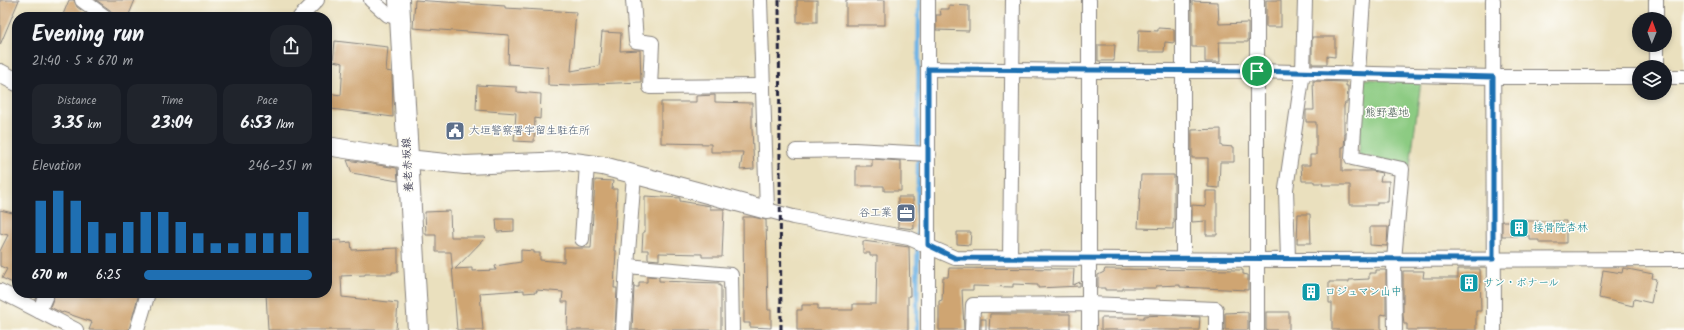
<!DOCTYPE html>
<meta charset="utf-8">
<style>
:root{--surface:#171b24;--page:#20242c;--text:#f1f3f6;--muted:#9ea1a6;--accent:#1f6fb2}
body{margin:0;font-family:Kalam,"Klee One",sans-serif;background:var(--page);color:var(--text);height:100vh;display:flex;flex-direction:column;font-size:15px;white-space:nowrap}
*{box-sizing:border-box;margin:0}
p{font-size:13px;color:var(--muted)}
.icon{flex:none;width:22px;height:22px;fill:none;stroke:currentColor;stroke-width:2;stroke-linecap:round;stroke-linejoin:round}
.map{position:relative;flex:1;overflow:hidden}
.sheet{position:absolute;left:12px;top:12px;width:320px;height:286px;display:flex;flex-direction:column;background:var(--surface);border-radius:16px;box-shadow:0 2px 6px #0003}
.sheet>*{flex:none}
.needle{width:26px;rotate:1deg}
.tools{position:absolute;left:1632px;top:12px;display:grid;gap:8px}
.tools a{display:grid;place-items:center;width:40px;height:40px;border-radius:50%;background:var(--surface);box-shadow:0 2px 6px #0003;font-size:20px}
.pin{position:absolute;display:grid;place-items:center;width:34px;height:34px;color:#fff;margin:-17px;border:2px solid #fff;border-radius:50%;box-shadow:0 1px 4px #0007}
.round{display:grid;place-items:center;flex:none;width:42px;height:42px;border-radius:16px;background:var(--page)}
.headline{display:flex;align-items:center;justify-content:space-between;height:68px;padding:0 20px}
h1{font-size:22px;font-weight:600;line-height:30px}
.metrics{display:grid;grid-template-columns:repeat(3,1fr);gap:6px;height:68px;padding:4px 20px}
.metrics div{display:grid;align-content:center;border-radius:10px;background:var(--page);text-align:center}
.metrics b{font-size:17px;font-weight:600}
.metrics small{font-size:11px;font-weight:400}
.metrics p{font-size:11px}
.chart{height:112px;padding:8px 20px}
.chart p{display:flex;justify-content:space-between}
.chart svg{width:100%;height:72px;margin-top:4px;stroke:var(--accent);stroke-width:6}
ul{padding:0 20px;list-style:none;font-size:13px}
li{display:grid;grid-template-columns:64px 48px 1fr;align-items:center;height:30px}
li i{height:10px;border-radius:5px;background:var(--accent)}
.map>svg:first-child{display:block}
.green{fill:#8ccb82;stroke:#57765e}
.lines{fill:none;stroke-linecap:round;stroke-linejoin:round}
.stream{stroke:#70b4e6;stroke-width:4.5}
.building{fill:#cfa572}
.minor-casing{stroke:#86817c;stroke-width:16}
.tertiary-casing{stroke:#86817c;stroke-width:20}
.secondary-casing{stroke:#86817c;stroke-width:22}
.minor{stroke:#fff;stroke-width:14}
.tertiary{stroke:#fff;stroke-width:18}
.secondary{stroke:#fff;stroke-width:20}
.rail{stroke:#22223b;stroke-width:3;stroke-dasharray:6 3;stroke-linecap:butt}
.route-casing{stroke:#fff;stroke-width:8}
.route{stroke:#1f6fb2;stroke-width:5}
.labels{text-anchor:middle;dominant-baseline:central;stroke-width:3;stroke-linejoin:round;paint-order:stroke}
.park-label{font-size:11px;fill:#475d54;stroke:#fdfcf7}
.service-label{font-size:11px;fill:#4e5e75;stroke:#fdfcf7;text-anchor:start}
.street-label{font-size:11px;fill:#22223b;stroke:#fdfcf7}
.culture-label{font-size:11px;fill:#0d838f;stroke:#fdfcf7;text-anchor:start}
</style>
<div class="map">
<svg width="1684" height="330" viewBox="0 0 1684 330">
<rect width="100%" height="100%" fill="#fdfcf7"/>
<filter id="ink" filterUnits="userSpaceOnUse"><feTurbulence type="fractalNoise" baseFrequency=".025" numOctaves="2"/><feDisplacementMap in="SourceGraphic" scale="8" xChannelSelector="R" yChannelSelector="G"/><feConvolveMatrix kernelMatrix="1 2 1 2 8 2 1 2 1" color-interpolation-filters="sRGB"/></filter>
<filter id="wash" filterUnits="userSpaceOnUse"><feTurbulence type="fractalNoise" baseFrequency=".012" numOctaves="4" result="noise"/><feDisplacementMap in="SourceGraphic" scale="16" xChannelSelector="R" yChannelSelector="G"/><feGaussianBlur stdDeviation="0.9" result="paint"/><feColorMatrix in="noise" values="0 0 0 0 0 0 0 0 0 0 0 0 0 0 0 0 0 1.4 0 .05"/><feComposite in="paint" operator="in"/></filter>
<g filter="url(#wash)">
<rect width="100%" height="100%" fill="#eae0be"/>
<polygon class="green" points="1362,79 1421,81 1410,166 1359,155"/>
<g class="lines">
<polyline class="stream" points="917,330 919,0"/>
</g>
<g id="blocks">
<g class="building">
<polygon points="0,0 19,0 0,45"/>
<polygon points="69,0 74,0 77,7 91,17 62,17"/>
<polygon points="96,0 135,0 128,17 113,17 110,10"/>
<polygon points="415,0 505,6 505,8 576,12 571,71 599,66 602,32 621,33 620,51 640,50 641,82 571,85 571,86 548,85 548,67 508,64 509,35 413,28"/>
<rect x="797" y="0" width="20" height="22"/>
<rect x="846" y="0" width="39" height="25"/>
<rect x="1266" y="0" width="15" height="27"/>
<polygon points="1192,1 1218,2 1219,24 1248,23 1248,42 1219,42 1220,62 1205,62 1205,47 1192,47"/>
<polygon points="949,5 969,6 969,31 936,30 936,15 941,15 940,9 949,9"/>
<polygon points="1158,28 1174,29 1174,43 1165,42 1164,52 1138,52 1139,30 1158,31"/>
<polygon points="1312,37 1335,37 1335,57 1327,56 1327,64 1312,64"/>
<polygon points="335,41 388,47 386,71 392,72 393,117 331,109 327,93 341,95 343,63 333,61"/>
<polygon points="1098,45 1115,45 1114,61 1098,61"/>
<polygon points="1313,81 1346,82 1346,86 1348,86 1347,103 1345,103 1344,106 1344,134 1345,134 1344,147 1342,147 1342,171 1372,171 1382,173 1380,181 1389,181 1388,202 1377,202 1377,205 1350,205 1350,185 1322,185 1323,183 1314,183 1314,181 1302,181 1301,165 1310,165 1310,155 1316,155 1316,122 1306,122 1306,110 1314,110"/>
<polygon points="477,85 517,87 517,92 541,94 540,119 535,118 534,142 514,141 516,113 476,110"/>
<polygon points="715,95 715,102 752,103 752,129 754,169 740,170 743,152 711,152 711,144 661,143 661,102 696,102 696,96"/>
<polygon points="1221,129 1221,146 1234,147 1234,162 1220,162 1219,188 1208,187 1208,158 1192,158 1192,130"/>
<polygon points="872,159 901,161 901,191 884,191 884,186 856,186 856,166 872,166"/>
<polygon points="347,160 397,168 398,181 352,173"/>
<polygon points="1141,175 1174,175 1174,223 1173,223 1173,229 1138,228"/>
<polygon points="595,180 613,181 612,189 617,189 614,251 616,251 614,288 617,288 615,330 567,330 568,302 562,302 563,292 536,290 537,292 524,293 524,290 480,293 483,330 457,330 451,252 436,252 436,235 426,235 425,212 450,211 451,237 486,237 455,269 472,268 472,271 496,270 495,266 521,262 521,250 534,251 534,253 540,253 540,260 564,262 564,248 591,248"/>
<polygon points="1206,191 1217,191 1217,235 1206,235 1206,221 1192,222 1192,205 1206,206"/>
<polygon points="645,196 680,198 680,201 710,206 710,209 724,209 722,257 702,257 702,254 659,253 659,260 648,259 648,250 642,250 643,232 645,232"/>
<polygon points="898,197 913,197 914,229 898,227"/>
<polygon points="0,210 17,214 17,285 2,278 7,269 0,266 0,251 8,235 0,233"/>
<polygon points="1298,214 1310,214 1311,243 1297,243"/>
<polygon points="743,217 753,217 766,220 768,310 771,310 771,328 750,327 750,323 744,323"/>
<polygon points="496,219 514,219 514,231 497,232"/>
<polygon points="1502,221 1566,221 1566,243 1539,243 1539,240 1530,240 1530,236 1502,236"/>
<polygon points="1370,227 1388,227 1387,246 1370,245"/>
<polygon points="957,232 971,232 970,245 957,244"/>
<polygon points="341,240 341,243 351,242 352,250 398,248 398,272 392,272 392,274 365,274 365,275 341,276 342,297 398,303 396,330 268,330 266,293 327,293 327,241"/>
<polygon points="863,241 909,247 910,296 908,296 908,330 797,330 797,310 802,310 802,305 818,305 818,310 853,310 853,304 876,304 877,256 870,256 870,253 863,253"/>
<polygon points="949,268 1074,269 1073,285 1080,282 1080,286 1038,288 1038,285 1013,284 1013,287 973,286 973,290 962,290 964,330 939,330 939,301 942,300 943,277 948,277"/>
<polygon points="1623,268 1653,274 1652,278 1656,279 1651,303 1634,299 1633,306 1599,298 1603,270 1622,273"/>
<polygon points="1105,269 1243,270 1243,274 1248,275 1248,290 1180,287 1180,285 1156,286 1156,288 1123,288 1123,290 1105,290 1105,288 1098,288 1098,275 1104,272"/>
<polygon points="1458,269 1480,269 1481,311 1476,311 1476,330 1407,330 1407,324 1404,324 1403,315 1403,271 1424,271 1423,278 1458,278"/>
<polygon points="1376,270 1386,270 1386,315 1381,314 1381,330 1332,330 1332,303 1329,303 1329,282 1349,282 1349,280 1369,279 1369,273 1376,273"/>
<polygon points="647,276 659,277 659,281 719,283 719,286 721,286 721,330 632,330 634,287 639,287 639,282 647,282"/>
<polygon points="55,293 139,293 129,330 89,330 92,322 63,312 62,313 50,307"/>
<polygon points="1248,312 1248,330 1225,330 1225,313"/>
<rect x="1266" y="312" width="23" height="18"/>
<polygon points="990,314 1070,314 1070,330 989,330"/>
<polygon points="1163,315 1200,317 1199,330 1101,330 1101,318 1144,318 1144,316"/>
<rect x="981" y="319" width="5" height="11"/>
</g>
</g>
</g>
<g filter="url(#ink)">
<use href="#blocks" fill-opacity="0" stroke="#86817c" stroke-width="1"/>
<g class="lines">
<g class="minor-casing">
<g id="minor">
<polyline points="82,0 105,17"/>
<polyline points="371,0 388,15 400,18"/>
<polyline points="633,0 636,41 652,43 650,87 763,86"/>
<polyline points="760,0 767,210 793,217 909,238 955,258 1288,260 1684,259"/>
<polyline points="1089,0 1089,330"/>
<polyline points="1257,0 1257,330"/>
<polyline points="1363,0 1352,158 1402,169 1394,260 1395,330"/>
<polyline points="1493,0 1494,330"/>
<polyline points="1656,0 1656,19"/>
<polyline points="300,17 317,0"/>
<polyline points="1657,45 1657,67"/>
<polyline points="928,69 1089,71 1257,71 1493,77 1639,77"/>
<polyline points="1665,77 1684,77"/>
<polyline points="796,151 854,150 929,154"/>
<polyline points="582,239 587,164"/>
<polyline points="1010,258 1013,0"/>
<polyline points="1183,260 1183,0"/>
<polyline points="1288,260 1286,189 1303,72 1305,0"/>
<polyline points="627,266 634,175"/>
<polyline points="0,291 76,330"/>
<polyline points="39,311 47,293"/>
<polyline points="137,330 148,293"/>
<polyline points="623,330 627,266 731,275 732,330"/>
<polyline points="928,330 928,0"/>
<polyline points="972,330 973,305 1089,304 1216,309 1216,330"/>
</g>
</g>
<g class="tertiary-casing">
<g id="tertiary">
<polyline points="0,73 17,82"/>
<polyline points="327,146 407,159 465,165 567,161 603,166 767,210"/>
</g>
</g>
<g class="secondary-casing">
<polyline id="secondary" points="399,0 418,330"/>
</g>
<use href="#minor" class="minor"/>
<use href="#tertiary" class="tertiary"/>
<use href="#secondary" class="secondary"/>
<polyline class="rail" points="779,0 781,330"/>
</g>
</g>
<g class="lines" filter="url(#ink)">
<g class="route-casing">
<polygon id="route" points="928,69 1257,71 1493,77 1493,259 955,258 928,245"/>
</g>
<use href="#route" class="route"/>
</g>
<defs>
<g id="civic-square" transform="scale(1)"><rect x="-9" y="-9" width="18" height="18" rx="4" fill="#5c6f8a" stroke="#fdfcf7"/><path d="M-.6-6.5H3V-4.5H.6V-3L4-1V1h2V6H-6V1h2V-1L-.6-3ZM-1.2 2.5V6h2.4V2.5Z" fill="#fff"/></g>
<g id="office-square" transform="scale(1)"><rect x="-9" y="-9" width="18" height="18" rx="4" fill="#5c6f8a" stroke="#fdfcf7"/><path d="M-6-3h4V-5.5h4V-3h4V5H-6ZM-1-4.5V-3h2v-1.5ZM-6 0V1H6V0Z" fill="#fff"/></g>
<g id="building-square" transform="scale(1)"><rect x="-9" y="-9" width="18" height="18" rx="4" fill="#0f9aa8" stroke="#fdfcf7"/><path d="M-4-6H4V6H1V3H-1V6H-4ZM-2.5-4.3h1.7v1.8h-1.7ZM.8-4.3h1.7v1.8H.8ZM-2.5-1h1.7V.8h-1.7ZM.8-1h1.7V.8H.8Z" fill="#fff"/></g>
</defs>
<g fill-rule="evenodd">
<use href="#civic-square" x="455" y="131"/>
<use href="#office-square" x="906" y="213"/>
<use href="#building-square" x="1519" y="228"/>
<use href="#building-square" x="1469" y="283"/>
<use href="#building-square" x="1311" y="292"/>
</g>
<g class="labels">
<g class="park-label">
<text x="1387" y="113">熊野墓地</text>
</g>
<g class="service-label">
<text x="469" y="131">大垣警察署宇留生駐在所</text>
<text x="892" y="213" text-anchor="end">谷工業</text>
</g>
<g class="street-label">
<text transform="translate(408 165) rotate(-93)">養老赤坂線</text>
</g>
<g class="culture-label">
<text x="1533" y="228">接骨院杏林</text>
<text x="1483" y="283">サン・ボナール</text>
<text x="1325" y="292">ロジュマン山中</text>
</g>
</g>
</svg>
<div class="tools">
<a><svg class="needle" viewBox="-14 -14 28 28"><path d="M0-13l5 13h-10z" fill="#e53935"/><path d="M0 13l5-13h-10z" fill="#9ea1a6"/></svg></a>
<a><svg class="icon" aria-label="layers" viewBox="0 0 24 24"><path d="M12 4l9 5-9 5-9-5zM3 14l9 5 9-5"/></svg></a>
</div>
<div class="pin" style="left:1257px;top:71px;background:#1e9e55"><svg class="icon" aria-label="arrive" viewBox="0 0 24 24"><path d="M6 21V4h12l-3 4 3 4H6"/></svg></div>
<section class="sheet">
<div class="headline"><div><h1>Evening run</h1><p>21:40 · 5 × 670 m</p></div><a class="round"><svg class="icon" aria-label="share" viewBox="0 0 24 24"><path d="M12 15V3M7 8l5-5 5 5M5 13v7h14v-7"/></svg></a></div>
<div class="metrics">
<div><p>Distance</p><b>3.35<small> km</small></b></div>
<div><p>Time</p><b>23:04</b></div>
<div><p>Pace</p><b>6:53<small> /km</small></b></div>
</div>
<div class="chart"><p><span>Elevation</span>246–251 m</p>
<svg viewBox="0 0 160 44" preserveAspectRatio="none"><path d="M5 44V12M15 44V6M25 44V12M35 44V25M45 44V32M55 44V25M65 44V19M75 44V19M85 44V25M95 44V32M105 44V38M115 44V38M125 44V32M135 44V32M145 44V32M155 44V19"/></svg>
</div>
<ul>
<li><b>670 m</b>6:25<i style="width:100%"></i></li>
</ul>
</section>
</div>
